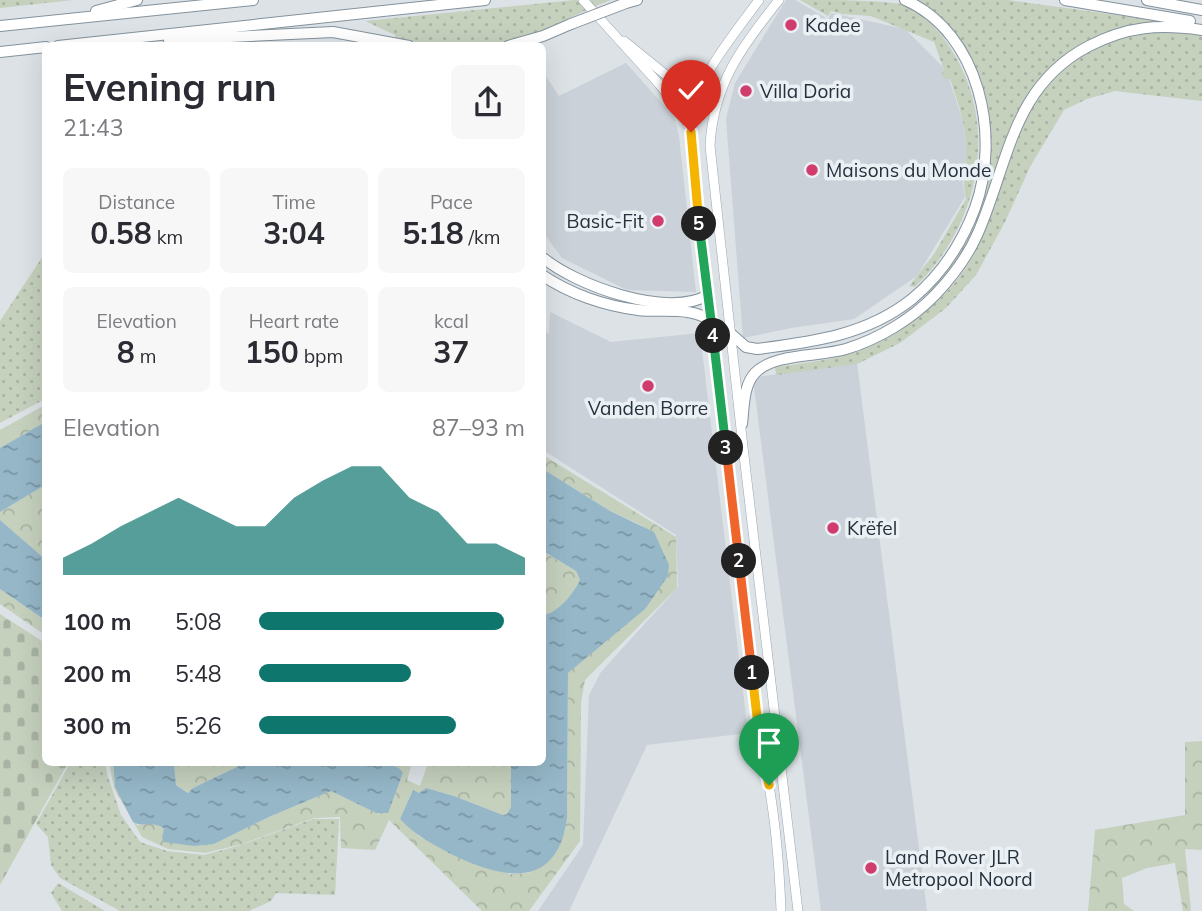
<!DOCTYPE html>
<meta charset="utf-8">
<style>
:root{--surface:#fff;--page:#f7f7f7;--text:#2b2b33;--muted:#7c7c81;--accent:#0f766e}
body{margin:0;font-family:Mulish,sans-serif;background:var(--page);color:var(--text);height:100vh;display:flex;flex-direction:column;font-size:26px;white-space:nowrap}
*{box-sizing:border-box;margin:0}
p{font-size:23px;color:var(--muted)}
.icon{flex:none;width:38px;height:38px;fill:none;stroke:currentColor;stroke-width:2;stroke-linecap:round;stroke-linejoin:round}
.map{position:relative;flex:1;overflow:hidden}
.sheet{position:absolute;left:42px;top:42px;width:504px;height:724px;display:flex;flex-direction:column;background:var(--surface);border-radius:10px;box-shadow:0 7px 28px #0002}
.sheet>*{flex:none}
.pin{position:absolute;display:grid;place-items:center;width:60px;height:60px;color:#fff;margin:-72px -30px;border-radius:50% 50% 50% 0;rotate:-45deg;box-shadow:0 0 7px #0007}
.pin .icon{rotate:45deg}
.km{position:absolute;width:35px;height:35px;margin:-18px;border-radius:50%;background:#222;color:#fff;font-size:19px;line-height:35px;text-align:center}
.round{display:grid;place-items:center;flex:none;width:74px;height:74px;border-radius:10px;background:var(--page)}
.overview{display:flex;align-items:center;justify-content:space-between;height:119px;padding:0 21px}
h1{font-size:38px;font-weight:700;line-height:52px}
.stats{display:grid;grid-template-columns:repeat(3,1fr);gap:10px;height:119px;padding:7px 21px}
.stats div{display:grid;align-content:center;border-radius:10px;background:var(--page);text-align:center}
.stats b{font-size:30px;font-weight:700}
.stats small{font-size:19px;font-weight:400}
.stats p{font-size:19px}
.chart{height:196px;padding:14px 21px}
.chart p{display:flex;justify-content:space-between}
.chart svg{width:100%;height:126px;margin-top:7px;fill:var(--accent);opacity:.7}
ul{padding:0 21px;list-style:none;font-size:23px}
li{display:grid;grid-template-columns:112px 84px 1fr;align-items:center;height:52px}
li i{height:18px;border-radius:9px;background:var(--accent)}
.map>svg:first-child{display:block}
.built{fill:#cad1d8}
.grass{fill:url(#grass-dots)}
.forest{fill:url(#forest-crowns)}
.cemetery{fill:url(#cemetery-stones)}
.water{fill:url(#water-ripples)}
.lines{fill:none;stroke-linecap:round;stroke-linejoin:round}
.primary-casing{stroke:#9ba8b2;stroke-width:10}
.highway-casing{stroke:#83929d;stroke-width:12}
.primary{stroke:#fff;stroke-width:9}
.highway{stroke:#fff;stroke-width:10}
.highway-bridge-casing{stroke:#83929d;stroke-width:12;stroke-linecap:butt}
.highway-bridge{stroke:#fff;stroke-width:10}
.split-1-casing{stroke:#fff;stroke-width:14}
.split-2-casing{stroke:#fff;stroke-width:14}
.split-3-casing{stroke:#fff;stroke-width:14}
.split-4-casing{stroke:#fff;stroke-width:14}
.split-5-casing{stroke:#fff;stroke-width:14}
.split-6-casing{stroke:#fff;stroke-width:14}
.split-1{stroke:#f5b400;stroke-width:9}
.split-2{stroke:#f0652b;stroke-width:9}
.split-3{stroke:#f0652b;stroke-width:9}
.split-4{stroke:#22a559;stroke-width:9}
.split-5{stroke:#22a559;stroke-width:9}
.split-6{stroke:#f5b400;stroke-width:9}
.poi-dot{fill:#d03c6d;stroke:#ebf0f4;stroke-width:2.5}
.labels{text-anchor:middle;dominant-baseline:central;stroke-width:7;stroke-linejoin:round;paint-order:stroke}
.poi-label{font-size:19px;fill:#25323d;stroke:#ebf0f4;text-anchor:start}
</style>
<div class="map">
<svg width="1202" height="911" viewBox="0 0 1202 911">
<defs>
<pattern id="grass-dots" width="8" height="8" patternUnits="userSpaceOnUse" patternTransform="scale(1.75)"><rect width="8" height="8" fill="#c5d0bd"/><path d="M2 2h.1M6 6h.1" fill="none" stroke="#a9b3a3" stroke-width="1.8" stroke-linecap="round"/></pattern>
<pattern id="forest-crowns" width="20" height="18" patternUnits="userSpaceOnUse" patternTransform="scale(1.75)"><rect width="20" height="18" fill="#c5d0bd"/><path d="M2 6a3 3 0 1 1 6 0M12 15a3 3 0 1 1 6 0" fill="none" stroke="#a9b3a3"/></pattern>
<pattern id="cemetery-stones" width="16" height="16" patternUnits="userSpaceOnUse" patternTransform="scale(1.75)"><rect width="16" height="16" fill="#c5d0bd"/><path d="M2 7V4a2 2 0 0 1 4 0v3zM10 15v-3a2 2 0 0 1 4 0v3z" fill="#a9b3a3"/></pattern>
<pattern id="water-ripples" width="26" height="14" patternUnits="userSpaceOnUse" patternTransform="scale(1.75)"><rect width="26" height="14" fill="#95b7c8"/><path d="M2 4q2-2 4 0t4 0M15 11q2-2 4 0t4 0" fill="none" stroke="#7995a4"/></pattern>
</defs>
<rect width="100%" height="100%" fill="#dce2e6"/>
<g class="built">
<polygon points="786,0 795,0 828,19 831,13 905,29 943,67 949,79 964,124 966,151 963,184 965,197 917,276 854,319 791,328 743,338 726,119 735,83"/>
<polygon points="626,63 674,117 679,136 696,292 627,290 562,258 543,232 543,72 559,96"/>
<polygon points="550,312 611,342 700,333 748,733 647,745 569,911 538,911 583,845 589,695 601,672 678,587 676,535 543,450 543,330 549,334"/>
<polygon points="857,363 927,911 821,911 754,387 756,377"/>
</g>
<g class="grass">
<polygon points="0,0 73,0 0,8"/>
<path d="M 575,0 L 611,0 C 583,10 559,25 531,35 C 488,51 441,47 396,39 L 395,35 L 365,21 Z"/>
<path d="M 800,0 C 827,0 877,0 900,4 C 925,14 941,32 954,54 C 1000,131 977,227 915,287 L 909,286 L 934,254 L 966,199 C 962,182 966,167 966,149 C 966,124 958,103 950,79 L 944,79 L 942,73 L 944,70 L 934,42 L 871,16 L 842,14 L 831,11 L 828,16 Z"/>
<path d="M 916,0 L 1007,0 L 1154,20 L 1153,22 C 1069,32 1029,76 1001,153 C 992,178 987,206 975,230 C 963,255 948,275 929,295 L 927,290 L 962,245 L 989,138 L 953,30 L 940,16 Z"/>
<path d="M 1166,32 L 1202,35 L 1202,101 L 1115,91 L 1087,99 L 1064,110 L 1031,165 L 1005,222 L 976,275 L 946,308 L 900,343 L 857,364 L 776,375 L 775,367 C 796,364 817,362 838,357 C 885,347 931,314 960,276 C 988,238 998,193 1013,149 C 1040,74 1086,37 1166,32 Z"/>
<polygon points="45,253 45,399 0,423 0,321"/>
<polygon points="70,763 106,763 107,774 121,815 140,842 167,851 204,855 238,846 313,819 339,819 335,895 276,893 271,901 249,911 120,911 60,878 51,865 48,837 36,824"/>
<polygon points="58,883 105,911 62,911 51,893"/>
</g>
<g class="forest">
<polygon points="45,405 45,422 0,448 0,430"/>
<polygon points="543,455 676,537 677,588 585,680 581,703 580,841 529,911 482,911 389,820 375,850 341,848 340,817 314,818 239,845 205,853 168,849 142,837 114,788 109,763 113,763 115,787 137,825 155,823 164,829 214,844 271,816 331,791 376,813 387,813 403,774 399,768 387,763 412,763 407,780 420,786 428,763 511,763 511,807 507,814 503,815 454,796 426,788 419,793 413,790 400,819 420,837 510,874 528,873 539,868 565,831 567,819 568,673 668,576 643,526 610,511 543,469"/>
<polygon points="45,485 45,559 0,520 0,512"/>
<path d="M 542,551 L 576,571 L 580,580 C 573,594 558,613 543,615 Z"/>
<polygon points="0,589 45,620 45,635 0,604"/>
<polygon points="1202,741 1202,850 1185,849 1191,911 1183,911 1175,863 1147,868 1122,878 1124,904 1134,911 1088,911 1095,830 1185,815 1185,742"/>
<polygon points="174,763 245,763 193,788 189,793 176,785"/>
</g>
<polygon class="cemetery" points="0,614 45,643 46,763 68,763 0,885"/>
<g class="water">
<polygon points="45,422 45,485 0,512 0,448"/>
<path d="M 543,469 L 610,511 L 654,532 L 669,565 L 668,576 L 645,609 L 568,673 L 567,819 C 556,893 499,878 449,853 C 431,843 415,835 400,819 L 413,790 L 419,793 L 426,788 L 454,796 L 503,815 L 507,814 L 511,807 L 511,763 L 542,763 L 543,615 C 558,613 573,594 580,580 L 576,571 L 543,551 Z"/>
<polygon points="0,520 45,559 45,620 0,589"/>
<path d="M 113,763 L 174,763 L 176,785 L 188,793 L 193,788 L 245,763 L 387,763 L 399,768 L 403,773 L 388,813 L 376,813 L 331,791 L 271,816 L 214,844 L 194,846 L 164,842 L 162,838 L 164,829 C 153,820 143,828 133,822 L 115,787 Z"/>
</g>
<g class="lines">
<g class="primary-casing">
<g id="primary">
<polyline points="583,0 659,84 682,112 689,127"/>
<path d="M 759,0 C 740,26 699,77 693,107 C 688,135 693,166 695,195 L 760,743 C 774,798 779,855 781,911"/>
<path d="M 779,0 C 742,46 713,85 710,146 L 743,447 L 798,911"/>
<polyline points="624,41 666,75 707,99 714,109"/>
<polyline points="673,77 692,79 709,71"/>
<polyline points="671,92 688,103 714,109"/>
</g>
</g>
<g class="highway-casing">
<g id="highway">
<polyline points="1065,0 1190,21"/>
<polyline points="1147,0 1202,10"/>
<polyline points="626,3 637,0"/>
<polyline points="96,11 137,0"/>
<polyline points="0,26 253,0"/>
<polyline points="169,40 333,32 409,46"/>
<polyline points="58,46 485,0"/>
<polyline points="508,46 543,36 571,24"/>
<polyline points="0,52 46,47"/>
<path d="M 542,257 C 575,285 668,319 708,295"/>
<path d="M 542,275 C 570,294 605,306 638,310 C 662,313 691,306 711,321"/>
<path d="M 730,333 L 746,347 L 757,349 C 813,342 867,335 912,299 C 941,275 962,243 975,208 C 1001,136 980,33 905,0"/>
<path d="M 742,424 C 744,408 743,386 755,373 C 774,353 819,357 846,349 C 879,339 912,319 936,294 C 953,276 968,256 978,233 C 1009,162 1012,86 1089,46 C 1128,26 1159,24 1202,30"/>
</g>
</g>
<use href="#primary" class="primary"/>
<use href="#highway" class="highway"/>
<g class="highway-bridge-casing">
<polyline id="highway-bridge" points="571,24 626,3"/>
</g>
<use href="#highway-bridge" class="highway-bridge"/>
</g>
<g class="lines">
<g class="split-1-casing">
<polyline id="split-1" points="752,673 760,743 769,785"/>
</g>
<g class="split-2-casing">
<polyline id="split-2" points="739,561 752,673"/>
</g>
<g class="split-3-casing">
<polyline id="split-3" points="726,448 739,561"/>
</g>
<g class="split-4-casing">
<polyline id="split-4" points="713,336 726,448"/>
</g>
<g class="split-5-casing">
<polyline id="split-5" points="699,224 713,336"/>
</g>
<g class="split-6-casing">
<polyline id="split-6" points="691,132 699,224"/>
</g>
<use href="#split-1" class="split-1"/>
<use href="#split-2" class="split-2"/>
<use href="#split-3" class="split-3"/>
<use href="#split-4" class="split-4"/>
<use href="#split-5" class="split-5"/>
<use href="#split-6" class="split-6"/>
</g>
<g class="poi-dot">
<circle cx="791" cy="25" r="7"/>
<circle cx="746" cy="91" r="7"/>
<circle cx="812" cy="170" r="7"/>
<circle cx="658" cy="221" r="7"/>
<circle cx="648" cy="386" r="7"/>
<circle cx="833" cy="528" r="7"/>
<circle cx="871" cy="868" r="7"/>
</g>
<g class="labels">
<g class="poi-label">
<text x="805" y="25">Kadee</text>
<text x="760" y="91">Villa Doria</text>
<text x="826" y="170">Maisons du Monde</text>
<text x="644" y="221" text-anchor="end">Basic-Fit</text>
<text x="648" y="408" text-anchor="middle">Vanden Borre</text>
<text x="847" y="528">Krëfel</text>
<text x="885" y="857">Land Rover JLR<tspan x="885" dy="22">Metropool Noord</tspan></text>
</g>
</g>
</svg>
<div class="pin" style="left:769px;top:785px;background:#1e9e55"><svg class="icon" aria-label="arrive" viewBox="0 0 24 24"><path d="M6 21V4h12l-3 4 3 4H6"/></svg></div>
<div class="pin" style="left:691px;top:132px;background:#d93025"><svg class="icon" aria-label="check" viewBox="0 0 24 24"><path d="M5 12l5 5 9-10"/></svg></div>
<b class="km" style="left:752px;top:673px">1</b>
<b class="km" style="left:739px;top:561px">2</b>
<b class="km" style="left:726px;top:448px">3</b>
<b class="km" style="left:713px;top:336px">4</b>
<b class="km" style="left:699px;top:224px">5</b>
<section class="sheet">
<div class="overview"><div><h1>Evening run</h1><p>21:43</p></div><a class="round"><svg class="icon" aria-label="share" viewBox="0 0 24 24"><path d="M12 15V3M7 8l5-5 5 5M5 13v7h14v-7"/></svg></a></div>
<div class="stats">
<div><p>Distance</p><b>0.58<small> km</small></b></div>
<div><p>Time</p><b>3:04</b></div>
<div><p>Pace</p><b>5:18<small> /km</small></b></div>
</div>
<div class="stats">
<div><p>Elevation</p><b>8<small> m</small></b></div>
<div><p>Heart rate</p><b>150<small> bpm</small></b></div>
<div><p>kcal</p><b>37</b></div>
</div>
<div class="chart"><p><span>Elevation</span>87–93 m</p>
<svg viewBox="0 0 160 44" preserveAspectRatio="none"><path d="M0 44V38L10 33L20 27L30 22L40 17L50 22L60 27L70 27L80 17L90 11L100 6L110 6L120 17L130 22L140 33L150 33L160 38V44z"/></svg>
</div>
<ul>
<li><b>100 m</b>5:08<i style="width:92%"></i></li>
<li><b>200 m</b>5:48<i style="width:57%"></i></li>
<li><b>300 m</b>5:26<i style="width:74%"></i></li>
</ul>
</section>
</div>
